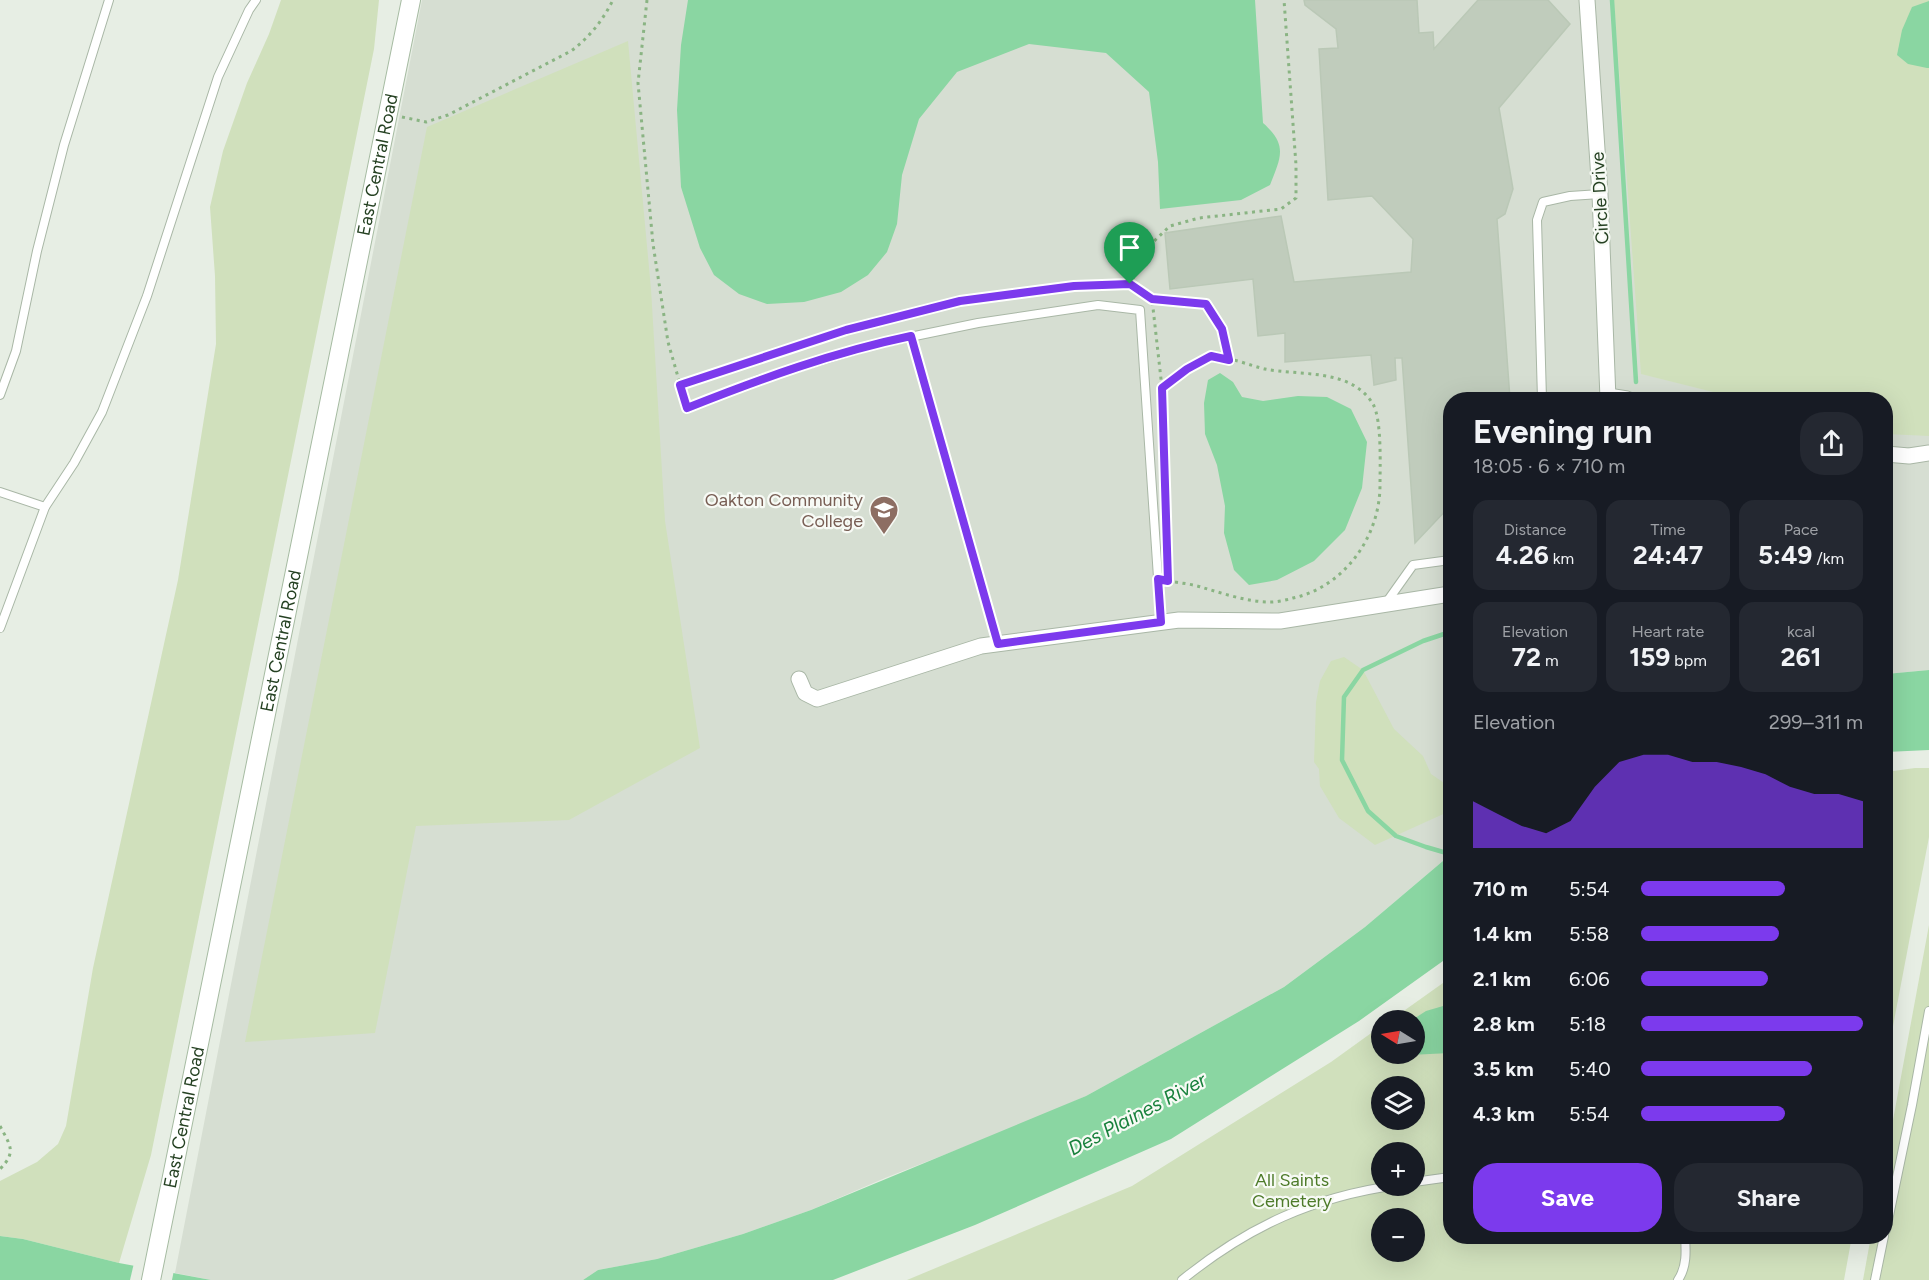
<!DOCTYPE html>
<meta charset="utf-8">
<style>
:root{--surface:#171b24;--page:#242831;--text:#f1f3f6;--muted:#9ea1a6;--accent:#7c3aed}
body{margin:0;font-family:Figtree,sans-serif;background:var(--page);color:var(--text);height:100vh;display:flex;flex-direction:column;font-size:22px;white-space:nowrap}
*{box-sizing:border-box;margin:0}
p{font-size:20px;color:var(--muted)}
.icon{flex:none;width:33px;height:33px;fill:none;stroke:currentColor;stroke-width:2;stroke-linecap:round;stroke-linejoin:round}
.map{position:relative;flex:1;overflow:hidden}
.panel{position:absolute;left:1443px;top:392px;width:450px;height:852px;display:flex;flex-direction:column;background:var(--surface);border-radius:24px;box-shadow:0 6px 24px #0002}
.panel>*{flex:none}
.needle{width:39px;rotate:281deg}
.fabs{position:absolute;left:1371px;top:1010px;display:grid;gap:12px}
.fabs a{display:grid;place-items:center;width:54px;height:54px;border-radius:50%;background:var(--surface);box-shadow:0 6px 24px #0002;font-size:30px}
.pin{position:absolute;display:grid;place-items:center;width:51px;height:51px;color:#fff;margin:-62px -26px;border-radius:50% 50% 50% 0;rotate:-45deg;box-shadow:0 0 6px #0007}
.pin .icon{rotate:45deg}
.round{display:grid;place-items:center;flex:none;width:63px;height:63px;border-radius:24px;background:var(--page)}
.summary{display:flex;align-items:center;justify-content:space-between;height:102px;padding:0 30px}
h1{font-size:33px;font-weight:700;line-height:45px}
.metrics{display:grid;grid-template-columns:repeat(3,1fr);gap:9px;height:102px;padding:6px 30px}
.metrics div{display:grid;align-content:center;border-radius:15px;background:var(--page);text-align:center}
.metrics b{font-size:26px;font-weight:700}
.metrics small{font-size:16px;font-weight:400}
.metrics p{font-size:16px}
.chart{height:168px;padding:12px 30px}
.chart p{display:flex;justify-content:space-between}
.chart svg{width:100%;height:108px;margin-top:6px;fill:var(--accent);opacity:.7}
.primary-button{display:flex;gap:12px;margin-top:auto;padding:12px 30px}
.primary-button a{flex:1;height:69px;border-radius:24px;background:var(--accent);color:#fff;font-size:24px;font-weight:700;line-height:69px;text-align:center}
.primary-button a+a{background:var(--page);color:var(--text)}
ul{padding:0 30px;list-style:none;font-size:20px}
li{display:grid;grid-template-columns:96px 72px 1fr;align-items:center;height:45px}
li i{height:15px;border-radius:8px;background:var(--accent)}
.map>svg:first-child{display:block}
.built{fill:#d6ded2}
.green{fill:#d0e0bc;fill-rule:evenodd}
.water{fill:#8ad6a2}
.pier{fill:#e7eee4}
.lines{fill:none;stroke-linecap:round;stroke-linejoin:round}
.stream{stroke:#8ad6a2;stroke-width:4.5}
.building{fill:#c0ccbc;stroke:#bac8b6;stroke-width:1.5}
.service-casing{stroke:#a9b7a6;stroke-width:10}
.minor-casing{stroke:#a9b7a6;stroke-width:17}
.secondary-casing{stroke:#a6bba2;stroke-width:20}
.path{stroke:#8ab483;stroke-width:3;stroke-dasharray:3 4.5;stroke-linecap:butt}
.service{stroke:#fff;stroke-width:8}
.minor{stroke:#fff;stroke-width:15}
.secondary{stroke:#fff;stroke-width:18}
.route-casing{stroke:#fff;stroke-width:12}
.route{stroke:#7c3aed;stroke-width:8}
.labels{text-anchor:middle;dominant-baseline:central;stroke-width:4.5;stroke-linejoin:round;paint-order:stroke}
.street-label{font-size:18px;fill:#254122;stroke:#f7faf5}
.education-label{font-size:18px;fill:#785e54;stroke:#f7faf5;text-anchor:end}
.park-label{font-size:18px;fill:#4e7b2a;stroke:#f7faf5}
.water-label{font-size:20px;font-style:italic;fill:#18813c;stroke:#f7faf5}
</style>
<div class="map">
<svg width="1929" height="1280" viewBox="0 0 1929 1280">
<rect width="100%" height="100%" fill="#e7eee4"/>
<polygon class="built" points="422,0 1929,0 1929,670 1886,674 1886,399 1450,399 1450,855 1365,927 1284,987 1086,1096 1028,1122 885,1178 811,1210 743,1234 657,1259 598,1270 583,1280 211,1280 175,1273"/>
<g class="green">
<polygon points="281,0 379,0 374,49 151,1155 119,1263 23,1239 0,1236 0,1181 37,1162 58,1144 66,1126 93,968 178,580 216,344 215,276 210,207 223,151 247,83 269,34"/>
<polygon points="1614,0 1929,0 1929,436 1886,434 1886,399 1741,399 1641,374"/>
<polygon points="628,41 651,289 665,521 700,748 569,820 416,826 375,1033 245,1042 427,127"/>
<polygon points="1344,657 1363,670 1394,729 1423,756 1431,774 1450,787 1450,811 1375,845 1339,818 1320,786 1319,769 1314,762 1316,702 1320,681 1331,661"/>
<polygon points="1915,768 1929,768 1929,837 1886,1063 1886,772"/>
<polygon points="1929,925 1929,1280 1863,1280 1871,1236 1886,1236 1886,1158"/>
<path d="M 1450,978 L 1450,1236 L 1852,1236 L 1844,1280 L 907,1280 L 1132,1186 L 1331,1062 L 1381,1026 L 1382,1053 L 1414,1053 L 1414,1020 L 1391,1020 ZM 1382,1086 L 1414,1086 L 1414,1119 L 1382,1119 ZM 1382,1152 L 1414,1152 L 1414,1185 L 1382,1185 ZM 1382,1218 L 1414,1218 L 1414,1251 L 1382,1251 Z"/>
</g>
<g class="water">
<path d="M 688,0 L 1255,0 L 1263,123 C 1288,145 1281,157 1270,185 L 1241,200 L 1160,209 L 1158,162 L 1149,92 L 1106,53 L 1029,44 L 957,72 L 919,119 L 902,175 L 897,224 L 887,252 L 868,275 L 841,292 L 804,302 L 767,304 L 739,294 L 714,275 L 700,248 L 681,187 L 677,110 L 681,45 Z"/>
<polygon points="1929,1 1929,68 1927,68 1908,64 1897,55 1902,30 1912,7"/>
<polygon points="1220,373 1233,382 1242,397 1263,401 1298,396 1327,397 1351,409 1367,442 1362,488 1345,530 1314,561 1277,580 1249,585 1234,570 1224,533 1225,506 1217,465 1205,434 1204,403 1208,380"/>
<polygon points="1929,670 1929,750 1886,752 1886,674"/>
<polygon points="1450,855 1450,956 1359,1021 1171,1139 975,1225 833,1280 583,1280 598,1270 657,1259 743,1234 811,1210 1086,1096 1284,987 1365,927"/>
<polygon points="1450,1004 1450,1053 1410,1055 1406,1053 1414,1053 1414,1020 1412,1020 1426,1011"/>
<polygon points="0,1236 23,1239 119,1263 211,1280 0,1280"/>
</g>
<polygon class="pier" points="134,1263 174,1270 172,1280 130,1280"/>
<g class="lines">
<g class="stream">
<polyline points="1612,0 1636,382"/>
<polyline points="1450,632 1423,641 1363,670 1344,697 1342,760 1368,811 1396,836 1426,847 1450,854"/>
</g>
</g>
<polygon class="building" points="1304,0 1417,0 1419,33 1433,32 1434,49 1478,0 1548,0 1570,24 1499,108 1513,189 1505,214 1497,219 1510,399 1450,399 1450,506 1415,543 1402,358 1395,358 1396,380 1374,385 1371,355 1285,362 1285,333 1258,336 1253,279 1170,289 1165,233 1281,216 1294,282 1411,272 1413,239 1372,196 1328,200 1319,49 1338,48 1336,29 1305,5"/>
<g class="lines">
<g class="service-casing">
<g id="service">
<polyline points="911,336 998,644"/>
<polyline points="0,395 16,351 37,251 64,145 109,0"/>
<polyline points="1542,399 1537,220 1543,202 1570,196 1600,194"/>
<polyline points="687,408 760,379 876,344 978,323 1098,305 1140,310 1161,622"/>
<polyline points="0,492 45,507"/>
<polyline points="1386,603 1413,565 1450,560"/>
<polyline points="0,628 45,507 74,463 102,412 147,296 218,77 249,10 256,0"/>
<polyline points="1414,1182 1450,1177"/>
<polyline points="1886,1230 1912,1105 1929,1011"/>
<path d="M 1182,1280 C 1249,1226 1313,1197 1397,1185"/>
<path d="M 1678,1280 C 1687,1267 1686,1251 1685,1236"/>
<polyline points="1875,1280 1884,1236"/>
</g>
</g>
<g class="minor-casing">
<g id="minor">
<polyline points="1587,0 1600,194 1608,399"/>
<polyline points="1608,396 1627,399"/>
<polyline points="1886,454 1909,456 1929,453"/>
<polyline points="799,679 805,693 817,699 981,646 1179,620 1280,621 1450,594"/>
</g>
</g>
<g class="secondary-casing">
<g id="secondary">
<path id="s1" d="M 151,1280 L 411,0"/>
</g>
</g>
<g class="path">
<polyline points="647,0 638,83 653,244 668,342 684,398"/>
<path d="M 402,117 L 426,122 L 448,115 L 571,51 C 589,38 603,20 613,0"/>
<polyline points="1152,299 1206,304 1222,329 1229,360"/>
<polyline points="680,385 846,331 960,301 1074,287 1130,284"/>
<path d="M 1162,388 C 1173,379 1199,358 1212,357 C 1225,355 1251,366 1265,369 C 1300,376 1351,368 1373,404 C 1382,420 1380,467 1380,485 C 1380,537 1344,587 1293,598 C 1286,600 1278,602 1270,602 C 1248,602 1225,594 1204,588 C 1193,584 1180,583 1168,581"/>
<polyline points="1165,492 1162,388 1152,299 1130,284 1151,244 1170,226 1199,218 1281,209 1296,198 1296,165 1284,0"/>
<path d="M 0,1126 C 10,1145 17,1152 0,1169"/>
</g>
<use href="#service" class="service"/>
<use href="#minor" class="minor"/>
<use href="#secondary" class="secondary"/>
</g>
<g class="lines">
<g class="route-casing">
<path id="route" d="M 1130,284 L 1152,299 L 1206,304 L 1222,329 L 1229,360 L 1211,356 L 1187,369 L 1162,388 L 1168,581 L 1158,579 L 1161,622 L 998,644 L 911,336 C 834,352 760,379 687,408 L 680,385 L 846,330 L 960,301 L 1074,286 Z"/>
</g>
<use href="#route" class="route"/>
</g>
<defs>
<g id="university-pin" transform="scale(1.5)"><path d="M0 17L-7.5 6A9.5 9.5 0 1 1 7.5 6Z" fill="#8d6e63" stroke="#f7faf5"/><path d="M0-5L7-2L0 1L-7-2ZM-4 1L0 2.5L4 1V4Q0 6-4 4Z" fill="#fff"/></g>
</defs>
<g fill-rule="evenodd">
<use href="#university-pin" x="884" y="510"/>
</g>
<g class="labels">
<g class="street-label">
<text stroke="none"><textPath href="#s1" startOffset="1138">East Central Road</textPath></text>
<text transform="translate(1600 198) rotate(-93)">Circle Drive</text>
<text stroke="none"><textPath href="#s1" startOffset="652">East Central Road</textPath></text>
<text stroke="none"><textPath href="#s1" startOffset="166">East Central Road</textPath></text>
</g>
<g class="education-label">
<text x="863" y="500">Oakton Community<tspan x="863" dy="21">College</tspan></text>
</g>
<g class="park-label">
<text x="1292" y="1180">All Saints<tspan x="1292" dy="21">Cemetery</tspan></text>
</g>
<g class="water-label">
<text transform="translate(1137 1114) rotate(-28)">Des Plaines River</text>
</g>
</g>
</svg>
<div class="fabs">
<a><svg class="needle" viewBox="-14 -14 28 28"><path d="M0-13l5 13h-10z" fill="#e53935"/><path d="M0 13l5-13h-10z" fill="#9ea1a6"/></svg></a>
<a><svg class="icon" aria-label="layers" viewBox="0 0 24 24"><path d="M12 4l9 5-9 5-9-5zM3 14l9 5 9-5"/></svg></a>
<a>+</a>
<a>−</a>
</div>
<div class="pin" style="left:1130px;top:284px;background:#1e9e55"><svg class="icon" aria-label="arrive" viewBox="0 0 24 24"><path d="M6 21V4h12l-3 4 3 4H6"/></svg></div>
<section class="panel">
<div class="summary"><div><h1>Evening run</h1><p>18:05 · 6 × 710 m</p></div><a class="round"><svg class="icon" aria-label="share" viewBox="0 0 24 24"><path d="M12 15V3M7 8l5-5 5 5M5 13v7h14v-7"/></svg></a></div>
<div class="metrics">
<div><p>Distance</p><b>4.26<small> km</small></b></div>
<div><p>Time</p><b>24:47</b></div>
<div><p>Pace</p><b>5:49<small> /km</small></b></div>
</div>
<div class="metrics">
<div><p>Elevation</p><b>72<small> m</small></b></div>
<div><p>Heart rate</p><b>159<small> bpm</small></b></div>
<div><p>kcal</p><b>261</b></div>
</div>
<div class="chart"><p><span>Elevation</span>299–311 m</p>
<svg viewBox="0 0 160 44" preserveAspectRatio="none"><path d="M0 44V25L10 30L20 35L30 38L40 33L50 19L60 9L70 6L80 6L90 9L100 9L110 11L120 14L130 19L140 22L150 22L160 25V44z"/></svg>
</div>
<ul>
<li><b>710 m</b>5:54<i style="width:65%"></i></li>
<li><b>1.4 km</b>5:58<i style="width:62%"></i></li>
<li><b>2.1 km</b>6:06<i style="width:57%"></i></li>
<li><b>2.8 km</b>5:18<i style="width:100%"></i></li>
<li><b>3.5 km</b>5:40<i style="width:77%"></i></li>
<li><b>4.3 km</b>5:54<i style="width:65%"></i></li>
</ul>
<div class="primary-button"><a>Save</a><a>Share</a></div>
</section>
</div>
